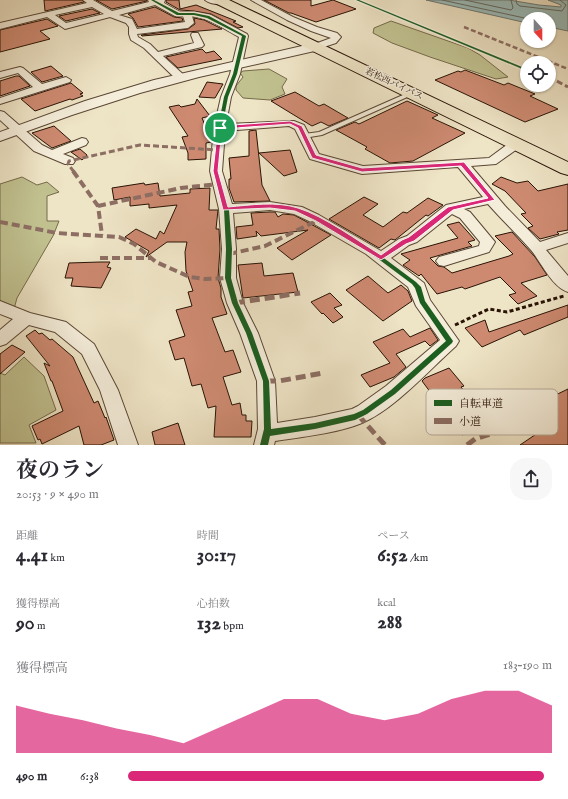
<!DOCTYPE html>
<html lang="ja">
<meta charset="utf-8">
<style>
:root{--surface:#fff;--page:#f7f7f7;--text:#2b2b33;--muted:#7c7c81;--accent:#db2777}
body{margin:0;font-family:"IM FELL English","Noto Serif JP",serif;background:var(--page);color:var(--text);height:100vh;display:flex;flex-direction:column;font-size:15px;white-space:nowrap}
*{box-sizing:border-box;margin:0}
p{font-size:13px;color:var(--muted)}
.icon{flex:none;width:22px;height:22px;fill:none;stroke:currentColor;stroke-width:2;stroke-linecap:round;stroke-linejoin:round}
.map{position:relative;height:445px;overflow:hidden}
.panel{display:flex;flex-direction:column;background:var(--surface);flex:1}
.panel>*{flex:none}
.needle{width:26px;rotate:159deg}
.controls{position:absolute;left:520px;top:12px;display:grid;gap:8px}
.controls a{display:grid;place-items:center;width:36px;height:36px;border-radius:50%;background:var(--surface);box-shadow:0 1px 3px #0004;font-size:20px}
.pin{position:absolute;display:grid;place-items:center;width:34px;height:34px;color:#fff;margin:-17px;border:2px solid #fff;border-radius:50%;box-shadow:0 1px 4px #0007}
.round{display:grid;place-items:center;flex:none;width:42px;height:42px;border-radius:16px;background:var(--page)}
.summary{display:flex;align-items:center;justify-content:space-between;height:68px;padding:0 16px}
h1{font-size:22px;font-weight:700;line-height:30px}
.stats{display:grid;grid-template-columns:repeat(3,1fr);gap:6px;height:68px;padding:4px 16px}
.stats div{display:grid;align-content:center}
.stats b{font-size:20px;font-weight:700}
.stats small{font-size:11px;font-weight:400}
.stats p{font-size:11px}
.chart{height:112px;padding:8px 16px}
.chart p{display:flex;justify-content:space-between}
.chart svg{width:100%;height:72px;margin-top:4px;fill:var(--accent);opacity:.7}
ul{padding:0 16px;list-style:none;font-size:13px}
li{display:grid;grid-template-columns:64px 48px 1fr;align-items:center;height:30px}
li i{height:10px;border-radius:5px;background:var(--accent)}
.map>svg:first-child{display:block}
.green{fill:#c1c190;stroke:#756a4a}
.water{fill:#9bbdbc;stroke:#6d7973}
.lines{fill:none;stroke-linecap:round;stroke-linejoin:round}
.shore{stroke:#626860;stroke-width:1}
.building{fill:#cd8a71;stroke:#291305}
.service-casing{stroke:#5a4735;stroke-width:2}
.minor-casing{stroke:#5a4735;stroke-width:2}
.tertiary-casing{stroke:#5a4735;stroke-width:2}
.trunk-casing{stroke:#291305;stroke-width:2}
.path{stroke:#291305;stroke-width:3;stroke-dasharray:4 2.5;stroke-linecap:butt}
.service{fill:#f4edda;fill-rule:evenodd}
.minor{fill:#f4edda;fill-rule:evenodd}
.tertiary{fill:#f4edda;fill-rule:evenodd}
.trunk{fill:#eee4c6;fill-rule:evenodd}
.quiet-far3{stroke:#8d6e63;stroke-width:2.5;stroke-dasharray:5 2.5;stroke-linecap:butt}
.quiet-far2{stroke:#8d6e63;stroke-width:3;stroke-dasharray:6 3;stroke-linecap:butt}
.quiet-far1{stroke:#8d6e63;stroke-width:4;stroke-dasharray:8 4;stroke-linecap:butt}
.quiet{stroke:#8d6e63;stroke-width:5;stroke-dasharray:10 5;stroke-linecap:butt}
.cycleway-casing{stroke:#f4edda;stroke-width:3}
.cycleway{fill:#1b5e20;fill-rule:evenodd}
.route{fill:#db2777;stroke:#fff;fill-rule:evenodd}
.labels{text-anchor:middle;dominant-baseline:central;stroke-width:3;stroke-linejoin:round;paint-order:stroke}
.far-street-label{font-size:9px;fill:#291305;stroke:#f4edda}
.key{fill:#f4edda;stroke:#b7ac9a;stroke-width:1}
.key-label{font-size:11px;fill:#291305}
</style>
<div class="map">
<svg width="568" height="445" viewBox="0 0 568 445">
<rect width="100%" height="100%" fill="#eee4c6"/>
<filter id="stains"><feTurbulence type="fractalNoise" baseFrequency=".005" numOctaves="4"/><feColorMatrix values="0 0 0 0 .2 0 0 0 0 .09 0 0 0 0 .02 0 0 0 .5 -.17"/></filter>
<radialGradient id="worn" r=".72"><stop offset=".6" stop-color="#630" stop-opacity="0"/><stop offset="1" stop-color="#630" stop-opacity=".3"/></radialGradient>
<g class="green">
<polygon points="391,21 468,48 480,55 508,77 496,79 430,57 392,43 373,33 374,28"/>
<polygon points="269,69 287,79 282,87 285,94 270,100 243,98 236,90 236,86 243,77 240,73 243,71"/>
<polygon points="22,177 37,185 47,182 59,192 47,196 47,221 59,221 53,236 17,298 14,309 0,303 0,184"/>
<polygon points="24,357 44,376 56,410 29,425 36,443 0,443 0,373 5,375"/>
</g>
<polygon class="water" points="426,0 509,0 539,5 561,7 561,5 548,0 568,0 568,31 549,27 549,19 527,19 527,23"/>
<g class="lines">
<g class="shore">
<polyline points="442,0 529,19"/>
<polyline points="465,0 511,10 513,8 511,0"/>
<polyline points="516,0 517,4 520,6 562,11 566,5 560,0"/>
</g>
</g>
<g class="building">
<polygon points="44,0 82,0 84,2 45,11"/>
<polygon points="96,0 147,0 147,1 112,9"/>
<polygon points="166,0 179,0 180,9 196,5 236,21 233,22 243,27 238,28 211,14 194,11 180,10 166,2"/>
<polygon points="264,0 311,0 311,6 333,0 356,9 316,22 291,13 289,13"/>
<polygon points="155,7 174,17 182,18 183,21 138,27 133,18 128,14"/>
<polygon points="92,9 100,13 66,21 59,16"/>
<polygon points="194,18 204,20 222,29 142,36 141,35 188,29 195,24"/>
<polygon points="47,19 58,26 40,31 50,39 0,52 0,30"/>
<polygon points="202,49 206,53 214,51 222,59 178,68 166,57"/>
<polygon points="51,66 63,76 42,82 31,72"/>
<polygon points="465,70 504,85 508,83 535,94 530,96 558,109 525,122 435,80 458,71 461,72"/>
<polygon points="16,76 19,76 30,86 0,96 0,81"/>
<polygon points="207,82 223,84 215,98 199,97"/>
<polygon points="71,83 83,93 80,94 83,96 72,100 70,99 35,111 21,99"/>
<polygon points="295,92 319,106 324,104 348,118 329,126 321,122 312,126 271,101"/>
<polygon points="197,99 210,116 202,118 211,139 211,142 206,143 206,159 188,160 188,153 182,137 188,136 169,107 179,105 181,107 195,104"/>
<polygon points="407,101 438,115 432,118 465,133 413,161 390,163 365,149 367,147 336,130 355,122 359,124"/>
<polygon points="54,126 71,141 52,148 32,133"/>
<polygon points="256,130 262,185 270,201 234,202 229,188 229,179 231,179 229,158 249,156 249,131"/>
<polygon points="80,149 87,155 82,160 71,152"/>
<polygon points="290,150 297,172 284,176 259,153"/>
<polygon points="501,177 517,183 528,181 538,191 568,184 568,230 557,232 559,234 540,239 528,228 533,226 521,214 526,213 505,191 492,184"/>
<polygon points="144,183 145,185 158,183 160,196 190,193 190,189 210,188 209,210 218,210 216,229 219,229 220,249 218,278 221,288 221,297 227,314 212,318 225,352 233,350 241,372 223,377 232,405 240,403 242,415 246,415 246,421 252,421 251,437 214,437 216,406 208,408 201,384 192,386 184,358 175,360 169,341 185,336 176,310 192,306 188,292 193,291 186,271 185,252 187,242 167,242 146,257 149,251 125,237 136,229 156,239 160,231 164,234 177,205 149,208 149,204 130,206 130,197 114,200 112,188"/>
<polygon points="364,197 378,204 363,215 383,227 403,212 407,213 428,198 443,205 428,216 426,215 395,240 391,239 379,248 329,219"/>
<polygon points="270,212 275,212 278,217 283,214 294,215 331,235 292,260 277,248 308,230 261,236 256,231 257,236 237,239 236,227 253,225 251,213"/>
<polygon points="459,222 475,240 468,242 472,246 430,258 438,266 444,267 452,273 509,256 513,254 495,236 512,232 535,257 547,275 521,283 537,296 518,304 509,295 516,293 500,277 465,289 462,287 437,294 421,274 419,276 403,265 410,260 401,254 458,238 447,225"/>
<polygon points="100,262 110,262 107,267 111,268 101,288 71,286 73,278 65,278 69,263"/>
<polygon points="262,263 264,276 293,273 298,292 243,298 238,265"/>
<polygon points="368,276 388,293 401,285 408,291 412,301 383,321 346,290"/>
<polygon points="330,293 342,305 334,308 343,317 333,323 323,313 322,314 311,302"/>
<polygon points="568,305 568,317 524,335 520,330 482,347 465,328 485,320 489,332"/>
<polygon points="430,328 438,340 430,346 425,341 396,354 406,367 394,377 370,387 361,375 390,363 373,342 403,329 410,337"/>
<polygon points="35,330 39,334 42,333 50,340 52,339 73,357 94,403 98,401 105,418 106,417 114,440 101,445 84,445 79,426 42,444 40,439 38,440 32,426 63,411 52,381 51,381 44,363 50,366 26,336"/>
<polygon points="12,345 25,352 0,374 0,354"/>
<polygon points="449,368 464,386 461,387 475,405 497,394 512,410 489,423 462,435 446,413 462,406 449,391 434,397 422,381 425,378"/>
<polygon points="568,389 568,445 520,445 554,422 537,404"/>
<polygon points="178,423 185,445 155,445 152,432"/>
</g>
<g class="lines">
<g class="service-casing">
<polygon id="service" points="412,91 415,93 414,94 322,135 304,138 301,136 304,134 319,132"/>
</g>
<g class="minor-casing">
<g id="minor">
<path d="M 83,0 L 93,0 L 112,11 L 149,2 L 148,0 L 165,0 L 164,3 L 180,12 L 194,12 L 211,15 L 247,34 L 248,36 L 240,74 L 231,97 L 226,124 L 294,121 L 304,125 L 319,154 L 363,166 L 489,158 L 512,141 L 520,141 L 522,144 L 520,147 L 496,164 L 471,166 L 505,206 L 540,242 L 568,233 L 568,243 L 546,250 L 568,276 L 568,292 C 552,287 541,262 531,250 C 517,234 502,220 488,204 L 464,209 L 470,212 L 495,242 L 489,252 L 444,266 L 439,265 L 436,261 L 439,257 L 479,246 L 480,242 L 460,218 L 452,214 L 417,242 L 409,245 L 391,258 L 424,283 L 430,300 L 459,341 L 456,346 C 429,370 395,409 362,423 C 338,433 302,437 275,441 L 274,445 L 254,445 L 258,429 L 257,381 L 240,333 L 227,303 L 220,278 L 222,249 L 219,209 L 210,171 L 214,128 L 221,97 L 230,74 L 239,37 C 224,29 209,18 192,16 L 194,23 L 188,28 L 137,34 L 138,37 L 150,44 L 158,52 L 194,43 L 191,35 L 192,33 L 198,33 L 204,45 L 202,47 L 163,56 L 185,76 L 186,78 L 185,80 L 177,80 L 144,48 L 131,40 L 129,34 L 129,27 L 126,23 L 110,17 L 65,29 L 47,17 L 0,29 L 0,23 L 87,3 ZM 155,5 L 175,16 L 183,16 L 185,22 L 137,29 L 132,19 L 119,15 ZM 92,7 L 104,14 L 66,23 L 55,15 ZM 289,126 L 295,129 L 310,159 L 362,174 L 458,167 L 483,197 L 446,205 L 407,236 L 399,239 L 381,251 L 319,215 L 302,207 L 270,202 L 232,204 L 222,171 L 225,131 ZM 270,210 L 294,214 L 309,221 L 366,254 L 408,287 L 416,306 L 440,340 L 386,386 L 358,406 L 352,409 L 315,417 L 277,423 L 275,381 L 258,333 L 243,303 L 236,278 L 236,249 L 233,213 Z"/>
<path d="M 205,0 L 225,0 L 227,2 C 222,6 210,4 205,0 Z"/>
<polygon points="251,0 261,0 293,17 317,27 337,33 341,37 336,43 315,50 312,49 310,47 312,45 331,38 311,31 287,20"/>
<polygon points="20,67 23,68 42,84 66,77 71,80 70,82 0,104 0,98 33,87 18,73 0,78 0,72"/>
<polygon points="0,111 4,112 42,145 52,150 82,138 86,139 88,142 86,145 63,154 73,158 75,161 73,164 65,164 34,151 0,120"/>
<polygon points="0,301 30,313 66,322 94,344 118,390 138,445 118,445 100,390 82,354 55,332 29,325 6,344 0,346 0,330 13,319 0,314"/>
</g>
</g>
<g class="tertiary-casing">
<polygon id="tertiary" points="315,43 319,44 321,47 319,50 199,77 140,93 72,115 0,141 0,132 85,101 154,80"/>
</g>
<g class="trunk-casing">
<polygon id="trunk" points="213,0 229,0 568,162 568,175 561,173 215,3"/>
</g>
<polyline class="path" points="455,325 489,309 507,312 564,296"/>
<use href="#service" class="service"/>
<use href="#minor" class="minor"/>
<use href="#tertiary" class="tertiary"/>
<use href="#trunk" class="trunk"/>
<polyline class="quiet-far3" points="464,27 568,69"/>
<g class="quiet-far2">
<polyline points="549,77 568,87"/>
<polyline points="74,172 68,164 69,161 140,145 217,150"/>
</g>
<g class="quiet-far1">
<polyline points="73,171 98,206 102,235"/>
<polyline points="98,206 181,188 219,184"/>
<polyline points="0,222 57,233 119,237 134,244 156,262 190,277 205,279 228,278"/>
<polyline points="229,254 265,246 318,220"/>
<polyline points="100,258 152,258"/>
</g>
<g class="quiet">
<polyline points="235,303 300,293"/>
<polyline points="266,381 279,381 323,373"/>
<polyline points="358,415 385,445"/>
<polyline points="467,445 475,439 500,431"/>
</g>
<g class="cycleway-casing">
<g id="cycleway">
<path d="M 151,0 L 154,0 L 179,13 L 194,13 L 209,16 L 246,36 L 237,74 L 228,97 L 222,128 L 218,171 L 228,207 L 270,205 L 299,209 L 316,217 L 373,250 L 416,282 L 421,287 L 425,301 L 453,341 L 452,343 L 395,394 L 367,414 L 355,420 L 315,429 L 270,436 L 268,445 L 260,445 L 264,429 L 263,381 L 246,333 L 232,303 L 225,278 L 226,249 L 224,209 L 214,171 L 218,128 L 224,97 L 233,74 L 242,36 L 207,18 L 194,15 L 177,15 ZM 270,207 L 296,211 L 312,219 L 369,252 L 412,284 L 415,288 L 420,303 L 446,341 L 391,390 L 363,410 L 354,414 L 315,423 L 271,429 L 269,381 L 252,333 L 238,303 L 231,278 L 232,249 L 229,210 Z"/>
<polygon points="356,0 359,0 527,69 527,71"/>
</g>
</g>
<use href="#cycleway" class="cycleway"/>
</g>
<path class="route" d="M 290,121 L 302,126 L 316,155 L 362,168 L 464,162 L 495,200 L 453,210 L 414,241 L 406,244 L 381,260 L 316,221 L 295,211 L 270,208 L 223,210 L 213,171 L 218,126 ZM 290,124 L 298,128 L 312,158 L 362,172 L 461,166 L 488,198 L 448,207 L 409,237 L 402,240 L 381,255 C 358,241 324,216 298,208 C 276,201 251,205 228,207 L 218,171 L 222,129 Z"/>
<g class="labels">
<g class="far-street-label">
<text transform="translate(394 84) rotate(25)">若松西バイパス</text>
</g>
</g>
<rect x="426" y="389" width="132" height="46" rx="6" class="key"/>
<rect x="434" y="400" width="18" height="6" fill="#1b5e20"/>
<rect x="434" y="418" width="18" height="6" fill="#8d6e63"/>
<g class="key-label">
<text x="459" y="407">自転車道</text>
<text x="459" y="425">小道</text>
</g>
<rect width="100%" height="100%" filter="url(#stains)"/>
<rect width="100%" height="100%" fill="url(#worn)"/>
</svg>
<div class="controls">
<a><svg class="needle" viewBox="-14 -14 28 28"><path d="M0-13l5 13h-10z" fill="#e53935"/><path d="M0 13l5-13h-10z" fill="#7c7c81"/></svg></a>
<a><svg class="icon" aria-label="locate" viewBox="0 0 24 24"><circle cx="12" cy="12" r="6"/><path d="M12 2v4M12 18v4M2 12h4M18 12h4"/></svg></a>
</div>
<div class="pin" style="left:220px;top:128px;background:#1e9e55"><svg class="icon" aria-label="arrive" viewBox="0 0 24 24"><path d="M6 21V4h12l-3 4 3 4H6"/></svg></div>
</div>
<section class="panel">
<div class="summary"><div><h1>夜のラン</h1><p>20:53 · 9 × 490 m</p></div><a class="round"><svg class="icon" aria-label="share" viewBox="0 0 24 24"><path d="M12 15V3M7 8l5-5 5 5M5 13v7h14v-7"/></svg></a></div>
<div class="stats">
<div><p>距離</p><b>4.41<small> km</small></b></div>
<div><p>時間</p><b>30:17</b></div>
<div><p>ペース</p><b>6:52<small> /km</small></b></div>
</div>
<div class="stats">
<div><p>獲得標高</p><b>90<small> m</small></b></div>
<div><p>心拍数</p><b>132<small> bpm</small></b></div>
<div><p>kcal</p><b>288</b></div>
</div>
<div class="chart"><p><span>獲得標高</span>183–190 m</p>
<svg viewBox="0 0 160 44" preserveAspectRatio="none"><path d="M0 44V15L10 20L20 24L30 29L40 33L50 38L60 29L70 20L80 11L90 11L100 20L110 24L120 20L130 11L140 6L150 6L160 15V44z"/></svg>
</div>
<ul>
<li><b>490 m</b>6:38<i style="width:98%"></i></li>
</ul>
</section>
